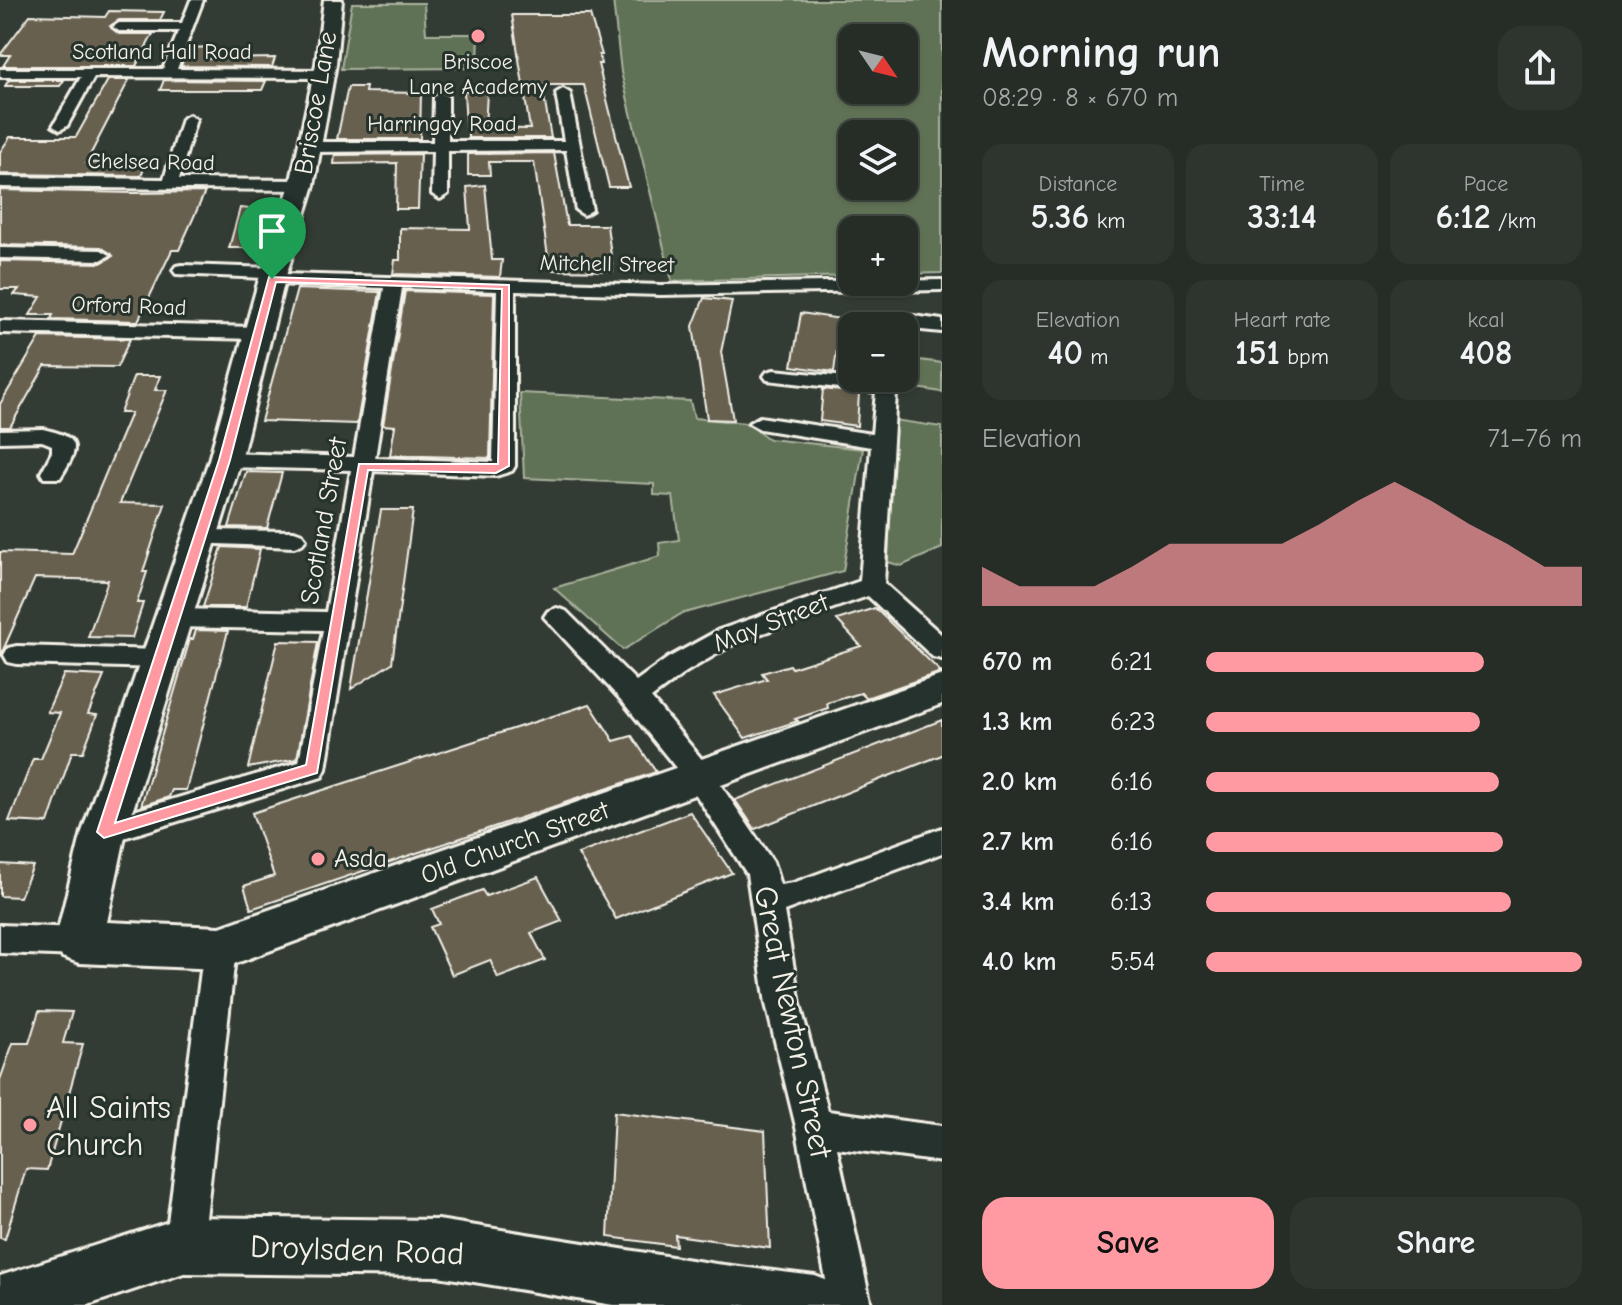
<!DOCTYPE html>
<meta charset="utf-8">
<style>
:root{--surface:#262d27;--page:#2e352f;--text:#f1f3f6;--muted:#a4a8a7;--line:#424944;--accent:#ff9aa2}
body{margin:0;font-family:"Comic Neue",sans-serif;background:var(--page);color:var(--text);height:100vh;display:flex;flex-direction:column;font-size:30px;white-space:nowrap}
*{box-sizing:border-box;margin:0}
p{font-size:26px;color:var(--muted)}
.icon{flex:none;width:44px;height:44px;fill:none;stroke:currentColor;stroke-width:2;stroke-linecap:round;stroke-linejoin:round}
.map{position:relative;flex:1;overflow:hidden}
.panel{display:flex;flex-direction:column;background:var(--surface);width:680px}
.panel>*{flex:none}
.needle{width:52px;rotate:125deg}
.tools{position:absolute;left:838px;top:24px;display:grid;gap:16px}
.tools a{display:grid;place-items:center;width:80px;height:80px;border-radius:16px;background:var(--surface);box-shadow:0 2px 6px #0004,0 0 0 2px var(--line);font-size:40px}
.pin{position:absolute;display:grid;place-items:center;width:68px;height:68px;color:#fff;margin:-82px -34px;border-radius:50% 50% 50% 0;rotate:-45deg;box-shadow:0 0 8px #0007}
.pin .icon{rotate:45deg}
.round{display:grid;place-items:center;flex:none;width:84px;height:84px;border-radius:24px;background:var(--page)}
.summary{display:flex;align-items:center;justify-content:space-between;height:136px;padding:0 40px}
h1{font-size:44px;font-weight:700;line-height:60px}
.figures{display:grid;grid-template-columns:repeat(3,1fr);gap:12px;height:136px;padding:8px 40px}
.figures div{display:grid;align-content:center;border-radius:20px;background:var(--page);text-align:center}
.figures b{font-size:34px;font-weight:700}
.figures small{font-size:22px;font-weight:400}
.figures p{font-size:22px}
.chart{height:224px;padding:16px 40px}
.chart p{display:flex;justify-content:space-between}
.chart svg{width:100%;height:144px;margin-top:8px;fill:var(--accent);opacity:.7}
.cta{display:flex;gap:16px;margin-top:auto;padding:16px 40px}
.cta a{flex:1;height:92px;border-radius:24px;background:var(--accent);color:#111;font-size:32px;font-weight:700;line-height:92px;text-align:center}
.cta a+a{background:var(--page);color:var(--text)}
ul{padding:0 40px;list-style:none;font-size:26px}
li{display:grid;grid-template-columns:128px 96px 1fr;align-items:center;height:60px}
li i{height:20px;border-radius:10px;background:var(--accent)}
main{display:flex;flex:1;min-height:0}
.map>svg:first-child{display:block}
.green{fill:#607255;stroke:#aab29e;stroke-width:2;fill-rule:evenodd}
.building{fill:#676050;stroke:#f4f1e8;stroke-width:2}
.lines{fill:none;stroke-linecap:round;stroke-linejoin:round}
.street-casing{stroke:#f4f1e8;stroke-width:6}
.secondary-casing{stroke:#f4f1e8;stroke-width:6}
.street{fill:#26332d;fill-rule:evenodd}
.secondary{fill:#26332d;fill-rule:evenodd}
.route{fill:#ff9aa2;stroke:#fff;stroke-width:2;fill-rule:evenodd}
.poi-dot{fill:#ff9aa2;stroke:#26332d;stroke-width:3}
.labels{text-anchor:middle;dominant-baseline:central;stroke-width:6;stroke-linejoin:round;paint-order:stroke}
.far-street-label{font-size:22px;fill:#f4f1e8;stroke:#26332d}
.far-poi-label{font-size:22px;fill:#f4f1e8;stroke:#26332d}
.street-label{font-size:26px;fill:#f4f1e8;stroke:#26332d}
.poi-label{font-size:26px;fill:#f4f1e8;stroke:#26332d;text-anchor:start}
.near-street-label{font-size:32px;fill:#f4f1e8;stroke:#26332d}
.near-poi-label{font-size:32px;fill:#f4f1e8;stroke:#26332d;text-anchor:start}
</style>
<main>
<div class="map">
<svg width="942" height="1305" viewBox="0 0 942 1305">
<rect width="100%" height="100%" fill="#333c34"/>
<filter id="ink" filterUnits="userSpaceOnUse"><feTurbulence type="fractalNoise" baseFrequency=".0125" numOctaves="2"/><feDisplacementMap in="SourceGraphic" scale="16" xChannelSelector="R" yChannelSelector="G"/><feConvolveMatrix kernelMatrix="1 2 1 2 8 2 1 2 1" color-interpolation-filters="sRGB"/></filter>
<g filter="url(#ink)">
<g class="green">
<path d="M 613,0 L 942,0 L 942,273 L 904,274 L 904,230 L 852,230 L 852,276 L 672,281 L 621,72 ZM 852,38 L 904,38 L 904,90 L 852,90 ZM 852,134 L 904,134 L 904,186 L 852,186 Z"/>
<polygon points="352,3 424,3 426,34 479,34 478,65 474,68 341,69"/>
<polygon points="904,358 942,363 942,392 896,385 896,378 904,378"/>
<polygon points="520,393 690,401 694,418 746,423 769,439 863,449 843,571 681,614 623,650 554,588 660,556 659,543 679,540 673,496 654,495 654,484 524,478"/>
<polygon points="894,420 942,427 942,548 901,566 888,562"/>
</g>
<g class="building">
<polygon points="109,11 164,12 160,20 119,20 110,26 119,34 153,34 136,66 3,66 10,55 0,55 30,15 105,17"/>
<polygon points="512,15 590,15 602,55 599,55 601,64 598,64 629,187 609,187 584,85 542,85 551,138 468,138 468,128 530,129"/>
<polygon points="213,47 208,59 275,58 272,67 181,66 188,48"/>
<polygon points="9,80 64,80 60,86 5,86"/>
<polygon points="108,80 129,80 86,163 147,162 141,176 0,174 0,152 10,137 76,137"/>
<polygon points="164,80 266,81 262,90 160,90"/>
<polygon points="348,87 366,87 365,92 421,93 420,139 337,139"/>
<polygon points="464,91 487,92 485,128 466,128"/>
<polygon points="554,153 567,225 607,225 613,271 550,270 534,162 489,162 490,175 468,175 468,154"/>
<polygon points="420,154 418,209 396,209 397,163 334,164 335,155"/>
<polygon points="485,185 492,260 502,260 500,277 393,274 395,260 400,260 400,228 470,229 467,187"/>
<polygon points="0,190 134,193 205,192 179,250 172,250 138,321 51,319 53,315 30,315 41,297 14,295 19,289 0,289 0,261 101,263 113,256 101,247 0,245"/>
<polygon points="240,208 272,211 262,248 229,248"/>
<polygon points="297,289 380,292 357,424 261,421"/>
<polygon points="405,291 494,294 490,458 390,455 395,426 383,425"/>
<polygon points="704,298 732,301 721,352 733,420 707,419 693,326"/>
<polygon points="801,313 841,319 834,372 792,366"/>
<polygon points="40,337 130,339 117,367 45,366 10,427 0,427 0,404"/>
<polygon points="134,376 160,376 155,390 167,390 120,503 165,504 143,572 147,572 137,603 143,603 132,638 88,637 108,580 35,578 0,657 0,552 72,554 131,413 120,413"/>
<polygon points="823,389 859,393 857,426 820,421"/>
<polygon points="246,472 282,473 267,528 229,527"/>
<polygon points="381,510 413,510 392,663 351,689"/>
<polygon points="222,547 260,549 246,607 203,607"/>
<polygon points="875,608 941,672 866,698 861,693 827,703 828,708 795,719 798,721 745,738 714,695 767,679 762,673 790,665 792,668 861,646 837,620"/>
<polygon points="196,630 228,631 186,790 172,790 169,797 141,806 190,639 193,639"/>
<polygon points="278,641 318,642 297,759 248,768"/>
<polygon points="64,674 104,676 88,714 97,715 83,752 72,752 48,823 9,821 33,759 41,759 60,713 47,712"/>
<polygon points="590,704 614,741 632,736 656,772 251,909 244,886 274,876 252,813"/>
<polygon points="942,720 942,755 755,829 735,800"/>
<polygon points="690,812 732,873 616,919 578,854"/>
<polygon points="0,864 33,866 20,897 0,896"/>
<polygon points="538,877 562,921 531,933 545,960 498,978 490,960 452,975 430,927 439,924 432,909 482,890 486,896"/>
<polygon points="39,1011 72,1012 63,1043 83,1044 47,1170 26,1169 5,1239 0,1238 0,1080 13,1043 29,1043"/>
<polygon points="614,1112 765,1131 770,1248 675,1235 676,1246 608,1237"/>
</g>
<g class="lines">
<g class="street-casing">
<g id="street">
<polygon points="191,0 203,0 177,69 324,70 331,74 324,78 94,77 67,126 60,130 53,126 81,77 0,77 0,69 163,69 179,31 119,31 113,27 119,23 182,23"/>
<polygon points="563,89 570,93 592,210 584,215 576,210 566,150 448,151 448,194 440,199 432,194 433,151 311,152 303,147 311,142 433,142 434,97 441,93 448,97 448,141 564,141 556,93"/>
<polygon points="189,115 196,119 179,179 302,180 310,185 302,190 0,187 0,177 164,179 182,119"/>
<polygon points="0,248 101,250 110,255 101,260 0,258"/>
<path d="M 182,265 L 275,268 L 281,269 L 283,274 L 661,285 L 942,280 L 942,290 L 661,295 L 515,291 L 515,466 L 512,471 L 496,476 L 373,471 L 326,769 L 322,777 L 104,844 L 93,841 L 89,832 L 93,823 L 299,762 L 323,630 L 174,627 L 165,624 L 161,618 L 165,612 L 174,609 L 326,612 L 351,470 L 225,467 L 214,460 L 225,453 L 354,457 L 384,288 L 272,284 L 266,283 L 264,278 L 176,274 L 173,270 L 176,266 ZM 402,288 L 497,291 L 493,462 L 375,458 Z"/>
<polygon points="892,313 942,320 942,332 881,326 885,315"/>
<polygon points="0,321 257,327 267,333 257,339 0,333"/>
<polygon points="774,370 877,380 897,378 884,583 942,635 942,659 933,657 868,596 737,642 686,672 651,698 709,768 773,862 780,885 793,883 942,828 942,853 784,911 800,1004 828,1111 942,1126 942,1162 837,1148 871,1305 831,1305 796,1127 766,1004 747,874 689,784 623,702 544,617 548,611 557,608 566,611 636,681 668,658 719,630 860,581 871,447 760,429 749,423 760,417 872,434 876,392 767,380 764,376 767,372"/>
<path d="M 43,429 C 81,438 81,445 60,478 L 44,478 L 41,473 L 52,452 L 52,445 L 42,441 L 0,442 L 0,430 Z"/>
<polygon points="199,530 294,531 302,534 306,539 302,544 294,547 191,543 187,538 191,533"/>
<polygon points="17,646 160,650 169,652 173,659 169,666 160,668 17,664 8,662 4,655 8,648"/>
<polygon points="0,925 79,928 90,932 95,942 90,952 79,956 0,953"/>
<polygon points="220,934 231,938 236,948 203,1245 198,1259 184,1264 170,1259 165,1245 204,948 209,938"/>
</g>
</g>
<g class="secondary-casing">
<g id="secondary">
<polygon points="324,0 342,0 336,64 314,185 285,279 241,460 126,832 107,922 220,927 942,675 942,704 220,969 79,963 62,957 55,942 82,832 209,460 259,279 290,185 316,64"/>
<polygon points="184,1217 438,1220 716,1264 815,1276 836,1284 844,1305 613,1305 438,1276 184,1273 88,1305 0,1305 0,1276"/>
</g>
</g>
<use href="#street" class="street"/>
<use href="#secondary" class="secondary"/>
</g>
</g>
<path class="route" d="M 269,277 L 509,285 L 509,466 L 496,473 L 368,470 L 317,773 L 104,838 L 97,832 L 219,460 ZM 276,282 L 502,289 L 498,464 L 359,464 L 306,765 L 115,823 L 230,460 Z"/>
<g class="poi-dot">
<circle cx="478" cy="36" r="8"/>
<circle cx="318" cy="859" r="8"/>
<circle cx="30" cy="1125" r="8"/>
</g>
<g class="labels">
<g class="far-street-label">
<text x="162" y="52">Scotland Hall Road</text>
<text x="442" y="124">Harringay Road</text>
<text transform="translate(151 162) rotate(1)">Chelsea Road</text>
<text transform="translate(607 264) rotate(1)">Mitchell Street</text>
<text transform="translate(129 306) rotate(2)">Orford Road</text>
</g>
<g class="far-poi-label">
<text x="478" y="62">Briscoe<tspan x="478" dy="25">Lane Academy</tspan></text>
</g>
<g class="street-label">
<text transform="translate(316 103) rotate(-80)">Briscoe Lane</text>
<text transform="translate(324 521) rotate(-80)">Scotland Street</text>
<text transform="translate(771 623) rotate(-21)">May Street</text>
<text transform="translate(515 843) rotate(-20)">Old Church Street</text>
</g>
<g class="poi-label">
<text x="334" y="859">Asda</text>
</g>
<g class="near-street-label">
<text transform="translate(793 1022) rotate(78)">Great Newton Street</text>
<text transform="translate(357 1250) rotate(2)">Droylsden Road</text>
</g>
<g class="near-poi-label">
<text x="46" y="1107">All Saints<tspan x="46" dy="37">Church</tspan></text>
</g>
</g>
</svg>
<div class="tools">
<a><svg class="needle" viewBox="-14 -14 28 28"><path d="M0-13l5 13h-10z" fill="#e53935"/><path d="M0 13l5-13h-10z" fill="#a4a8a7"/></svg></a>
<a><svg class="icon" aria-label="layers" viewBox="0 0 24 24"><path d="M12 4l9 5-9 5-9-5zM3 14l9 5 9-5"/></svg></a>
<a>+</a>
<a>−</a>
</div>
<div class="pin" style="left:272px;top:279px;background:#1e9e55"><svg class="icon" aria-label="arrive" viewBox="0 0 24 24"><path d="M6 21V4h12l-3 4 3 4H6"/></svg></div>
</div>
<section class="panel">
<div class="summary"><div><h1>Morning run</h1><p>08:29 · 8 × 670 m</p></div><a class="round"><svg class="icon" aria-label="share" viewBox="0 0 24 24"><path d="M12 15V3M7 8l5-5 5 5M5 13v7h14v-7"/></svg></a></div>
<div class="figures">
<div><p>Distance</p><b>5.36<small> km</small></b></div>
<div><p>Time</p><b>33:14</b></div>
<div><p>Pace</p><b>6:12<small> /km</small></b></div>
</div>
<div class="figures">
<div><p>Elevation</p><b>40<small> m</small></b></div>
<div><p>Heart rate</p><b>151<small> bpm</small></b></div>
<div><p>kcal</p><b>408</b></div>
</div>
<div class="chart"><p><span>Elevation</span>71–76 m</p>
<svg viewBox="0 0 160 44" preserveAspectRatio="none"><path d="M0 44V32L10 38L20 38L30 38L40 32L50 25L60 25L70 25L80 25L90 19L100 12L110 6L120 12L130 19L140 25L150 32L160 32V44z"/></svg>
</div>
<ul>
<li><b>670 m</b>6:21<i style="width:74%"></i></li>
<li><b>1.3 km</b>6:23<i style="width:73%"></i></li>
<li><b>2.0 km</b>6:16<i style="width:78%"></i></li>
<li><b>2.7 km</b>6:16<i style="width:79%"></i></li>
<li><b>3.4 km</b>6:13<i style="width:81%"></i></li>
<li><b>4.0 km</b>5:54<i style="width:100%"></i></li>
</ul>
<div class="cta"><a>Save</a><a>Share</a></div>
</section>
</main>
